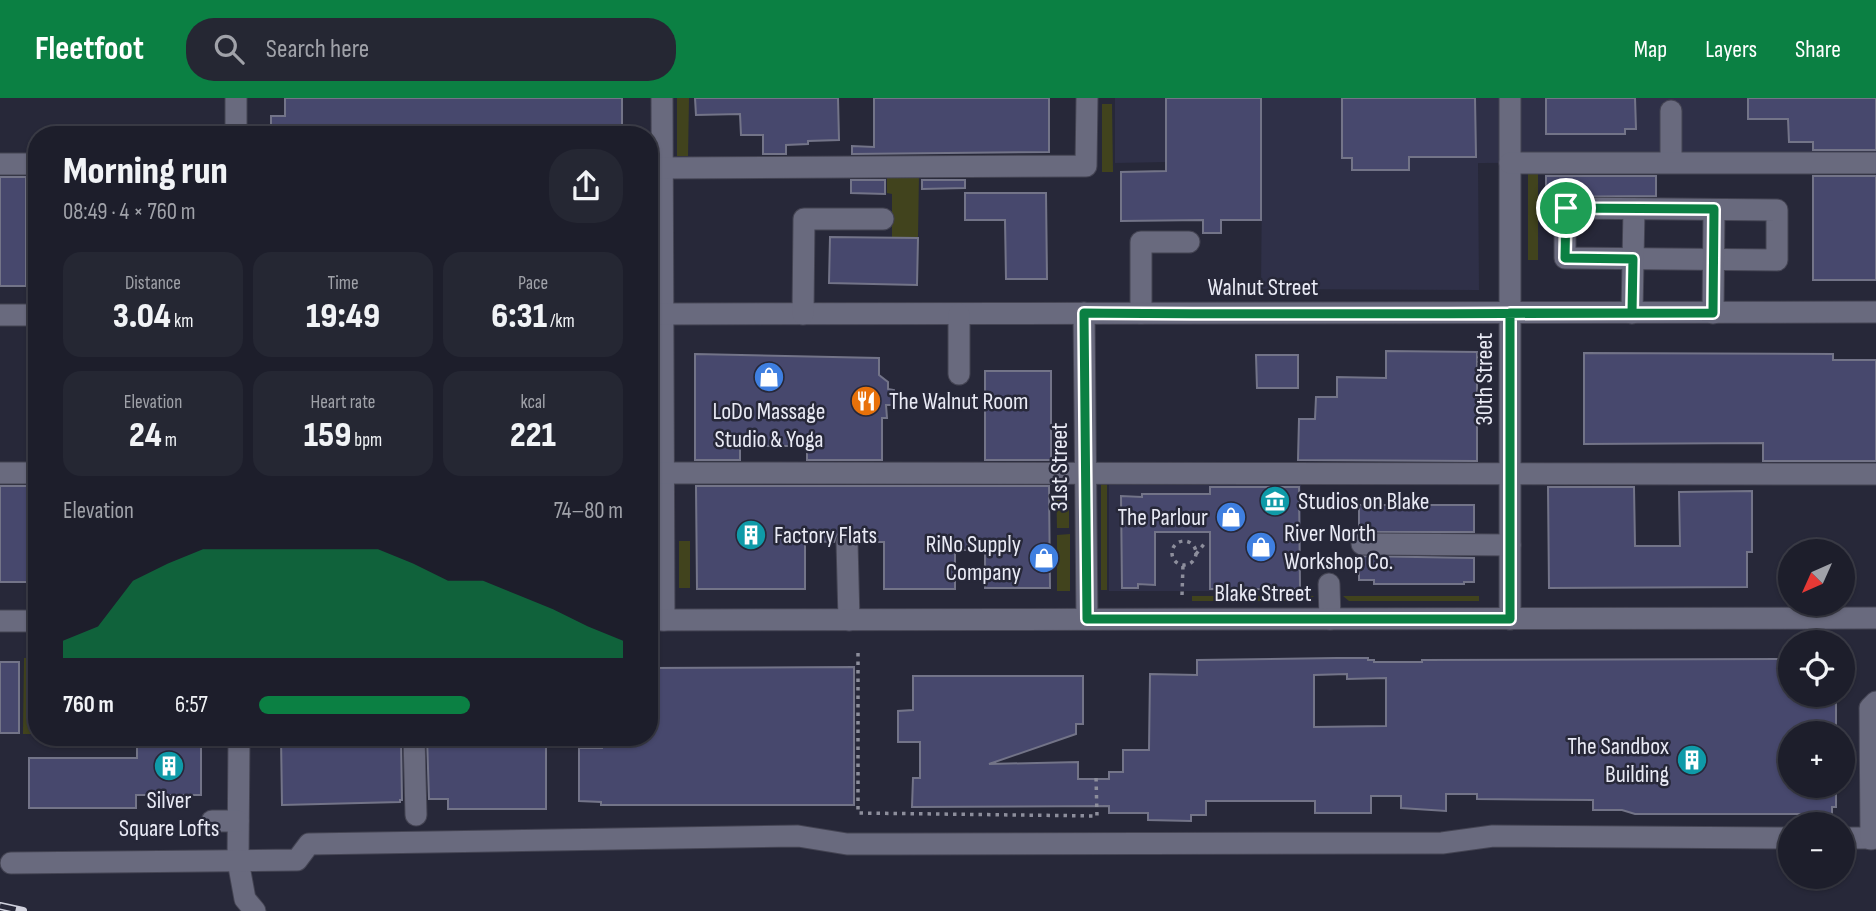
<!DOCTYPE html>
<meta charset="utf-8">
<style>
:root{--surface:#1d1e2b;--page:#252733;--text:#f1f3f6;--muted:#a0a2a9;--line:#3b3c47;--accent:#0b8043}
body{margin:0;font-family:"Sofia Sans Condensed",sans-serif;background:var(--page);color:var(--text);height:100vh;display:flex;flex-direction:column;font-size:26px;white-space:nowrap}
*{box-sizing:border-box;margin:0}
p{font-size:23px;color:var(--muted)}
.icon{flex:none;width:38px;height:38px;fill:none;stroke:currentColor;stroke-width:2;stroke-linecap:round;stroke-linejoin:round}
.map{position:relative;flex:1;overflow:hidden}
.side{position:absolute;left:28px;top:28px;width:630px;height:620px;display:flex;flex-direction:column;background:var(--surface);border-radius:28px;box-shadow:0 2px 5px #0004,0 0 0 2px var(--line)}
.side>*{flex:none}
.needle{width:46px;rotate:225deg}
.controls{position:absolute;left:1778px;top:441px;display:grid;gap:14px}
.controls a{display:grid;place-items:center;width:77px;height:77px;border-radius:50%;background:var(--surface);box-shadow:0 2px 5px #0004,0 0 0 2px var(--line);font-size:35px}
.pin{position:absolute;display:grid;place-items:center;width:60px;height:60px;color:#fff;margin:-30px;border:4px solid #fff;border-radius:50%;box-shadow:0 2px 7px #0007}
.round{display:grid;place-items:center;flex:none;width:74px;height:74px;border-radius:28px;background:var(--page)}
.summary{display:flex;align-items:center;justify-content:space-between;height:119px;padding:0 35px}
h1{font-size:38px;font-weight:800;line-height:52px}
.metrics{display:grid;grid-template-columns:repeat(3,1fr);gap:10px;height:119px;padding:7px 35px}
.metrics div{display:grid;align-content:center;border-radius:18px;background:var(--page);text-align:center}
.metrics b{font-size:35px;font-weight:800}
.metrics small{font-size:19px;font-weight:400}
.metrics p{font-size:19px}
.chart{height:196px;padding:14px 35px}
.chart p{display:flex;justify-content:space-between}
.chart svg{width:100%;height:126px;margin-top:7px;fill:var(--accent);opacity:.7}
ul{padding:0 35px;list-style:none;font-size:23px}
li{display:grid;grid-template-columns:112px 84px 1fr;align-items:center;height:52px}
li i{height:18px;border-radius:9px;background:var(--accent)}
header{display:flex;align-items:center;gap:42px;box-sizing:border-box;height:98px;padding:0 35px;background:var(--accent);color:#fff}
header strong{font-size:33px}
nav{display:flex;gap:38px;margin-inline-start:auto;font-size:24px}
.search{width:490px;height:63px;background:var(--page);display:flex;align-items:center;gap:18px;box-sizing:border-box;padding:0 24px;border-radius:28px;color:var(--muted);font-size:26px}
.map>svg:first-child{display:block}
.built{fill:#2f3048}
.green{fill:#41431d}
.building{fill:#47486d;stroke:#737488;stroke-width:2;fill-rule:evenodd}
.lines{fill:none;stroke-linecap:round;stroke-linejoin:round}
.minor-casing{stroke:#444453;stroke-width:23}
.path{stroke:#8d8e9c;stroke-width:3.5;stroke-dasharray:3.5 5;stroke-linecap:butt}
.minor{stroke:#696a7e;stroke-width:21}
.rail-casing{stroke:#d0d1dd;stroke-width:8}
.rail{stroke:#272839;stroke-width:5;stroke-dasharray:16;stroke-linecap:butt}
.route-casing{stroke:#fff;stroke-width:14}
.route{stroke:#0b8043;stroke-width:9}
.labels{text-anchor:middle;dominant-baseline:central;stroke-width:5;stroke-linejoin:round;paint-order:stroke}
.street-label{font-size:24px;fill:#e9eaf5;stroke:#272839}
.poi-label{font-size:24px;fill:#e9eaf5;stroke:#272839;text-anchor:start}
</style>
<header>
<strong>Fleetfoot</strong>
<div class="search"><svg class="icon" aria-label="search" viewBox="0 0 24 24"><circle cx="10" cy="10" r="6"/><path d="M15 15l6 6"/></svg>Search here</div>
<nav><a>Map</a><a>Layers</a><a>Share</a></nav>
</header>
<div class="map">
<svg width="1876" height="813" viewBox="0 0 1876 813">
<rect width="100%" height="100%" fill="#272839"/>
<g class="built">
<polygon points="1115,0 1876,0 1876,63 1478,65 1479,192 1261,191 1262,83 1220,83 1219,63 1115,65"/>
<rect x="1109" y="379" width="192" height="114"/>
</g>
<g class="green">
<polygon points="677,0 689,0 688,58 677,58"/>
<polygon points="1102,6 1112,6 1113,74 1102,74"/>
<rect x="1528" y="74" width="10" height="88"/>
<polygon points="887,75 919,76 918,139 892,139 892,96 887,95"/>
<rect x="1101" y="380" width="6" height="112"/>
<polygon points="1062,381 1069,391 1069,430 1057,430 1056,382"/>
<polygon points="1070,436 1070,493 1057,493 1057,437"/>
<rect x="679" y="443" width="11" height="47"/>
<polygon points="1192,498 1314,498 1308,503 1192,503"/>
<polygon points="1343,498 1479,498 1479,503 1349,503"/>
<polygon points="24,560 37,560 37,636 23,636"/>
</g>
<g class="building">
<polygon points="285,0 622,0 622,37 271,37 271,18 285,18"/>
<polygon points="695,0 838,0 839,42 808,43 808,46 786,47 786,56 763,56 763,37 741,37 740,16 696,17"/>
<polygon points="874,0 1049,0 1049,54 852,56 852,48 874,49"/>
<polygon points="1166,0 1261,0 1261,122 1221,122 1221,135 1203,135 1203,122 1121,123 1121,74 1166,73"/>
<polygon points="1342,0 1475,0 1476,59 1409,59 1409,72 1352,72 1352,60 1342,60"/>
<polygon points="1546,0 1635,0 1636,31 1625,31 1625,36 1546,36"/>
<polygon points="1748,0 1876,0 1876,52 1813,52 1813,44 1789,44 1788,21 1748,21"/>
<polygon points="1546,78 1656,78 1656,98 1546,99"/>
<rect x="1813" y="78" width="63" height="104"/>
<rect x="0" y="79" width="26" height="109"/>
<polygon points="851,82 885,82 885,96 851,95"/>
<polygon points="922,82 965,82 965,90 922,91"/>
<polygon points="965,95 1046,95 1047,181 1006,181 1005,122 965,122"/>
<polygon points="830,139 918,140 917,187 829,185"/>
<polygon points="1386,253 1477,254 1477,363 1298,362 1299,321 1315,321 1316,299 1337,299 1337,279 1386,280"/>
<polygon points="1584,255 1833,256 1833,262 1876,262 1876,363 1763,363 1763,345 1584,346"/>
<polygon points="695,256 879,260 879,277 888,284 888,291 894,292 894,307 886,307 887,320 882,320 882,362 807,362 807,348 740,348 740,362 695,362"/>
<polygon points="1256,257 1298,257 1298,290 1257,290"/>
<rect x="985" y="273" width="66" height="89"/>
<polygon points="0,388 37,388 37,434 29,434 29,484 0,484"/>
<polygon points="696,388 1049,388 1050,490 985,490 985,452 955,452 955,491 884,491 884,444 860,444 858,437 847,431 840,433 834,444 805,443 805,491 697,491"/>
<polygon points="1210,389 1299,389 1300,491 1210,491 1210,434 1155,434 1155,487 1138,486 1138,490 1122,490 1121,398 1142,399 1142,396 1210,396"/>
<polygon points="1548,389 1634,389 1635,448 1680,448 1679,394 1752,393 1752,454 1747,454 1747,489 1549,490"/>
<rect x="1359" y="407" width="115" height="27"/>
<polygon points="1359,458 1474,460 1474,484 1464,484 1464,486 1374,486 1374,482 1359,482"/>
<path d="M 1336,560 L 1368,560 L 1368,562 L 1374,562 L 1374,564 L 1422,564 L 1422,562 L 1790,561 L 1790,597 L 1836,597 L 1836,635 L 1790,635 L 1790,688 L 1836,688 L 1836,709 L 1832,709 L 1832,716 L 1635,716 L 1622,712 L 1593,712 L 1593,702 L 1477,701 L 1477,696 L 1446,696 L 1446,713 L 1401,710 L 1401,698 L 1371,698 L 1371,715 L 1315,715 L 1315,703 L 1206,703 L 1206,717 L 1191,717 L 1191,723 L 1148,722 L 1148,715 L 1109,715 L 1109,708 L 912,709 L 913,680 L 920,680 L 920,644 L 898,644 L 898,613 L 913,612 L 913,578 L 1083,578 L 1083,626 L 1076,626 L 1076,636 L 989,666 L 1078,664 L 1078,681 L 1109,681 L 1109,674 L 1123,674 L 1123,652 L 1149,652 L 1150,576 L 1197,577 L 1197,562 ZM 1347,576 L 1347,581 L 1386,580 L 1386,628 L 1314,629 L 1314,577 Z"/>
<rect x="0" y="564" width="19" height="71"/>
<polygon points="854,569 854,707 601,707 601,704 579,703 579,650 602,650 602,639 649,639 649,570"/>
<polygon points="137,639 201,639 201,697 136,697 136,710 29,710 29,660 137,660"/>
<polygon points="281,639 401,639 402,702 400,702 400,704 282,707"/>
<polygon points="427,639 537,639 537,644 546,644 546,711 448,711 448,701 429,701"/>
</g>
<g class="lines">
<g class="minor-casing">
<g id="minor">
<polyline points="236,0 236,37"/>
<polyline points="662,0 664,522"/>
<polyline points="1510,0 1510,521"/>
<polyline points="1671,64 1671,13"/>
<polyline points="1510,65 1876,65"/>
<polyline points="1,66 37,66"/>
<polyline points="662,70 1086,68 1087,0"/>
<polygon points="1565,110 1777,112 1777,162 1565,160"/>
<polyline points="1084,215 1087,521"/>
<polyline points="1141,215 1141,144 1189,144"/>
<polyline points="1632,215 1634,111"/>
<polyline points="1713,215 1714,112"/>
<polyline points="649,216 1876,214"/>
<polyline points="803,216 804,121 883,121"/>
<polyline points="0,217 37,217"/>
<polyline points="959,276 959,216"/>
<polyline points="0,375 37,375"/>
<polyline points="649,375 1876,376"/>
<polyline points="847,444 849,522"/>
<polyline points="1362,446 1510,447"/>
<polyline points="1329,486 1330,521"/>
<polyline points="649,522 1876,520"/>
<polyline points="0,523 37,523"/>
<polyline points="239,639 238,763 245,801 255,813"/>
<polyline points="414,639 416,717"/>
<polyline points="212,723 238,723"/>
<polyline points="1843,740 1876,740"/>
<polyline points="1871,741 1870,610 1876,604"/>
<polyline points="11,765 297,762 309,746 798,738 847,746 898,746 1442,745 1493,738 1790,740"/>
</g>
</g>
<g class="path">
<circle cx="1184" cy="455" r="12"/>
<polyline points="1196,456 1205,445"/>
<polyline points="1182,497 1183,467"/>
<polyline points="858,555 858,715 1097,718 1096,678"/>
</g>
<use href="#minor" class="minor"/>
<g class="rail-casing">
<polyline id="rail" points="0,808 23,813"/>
</g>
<use href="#rail" class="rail"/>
</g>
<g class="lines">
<g class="route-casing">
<path id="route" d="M 1566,110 L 1565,160 L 1633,161 L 1632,215 L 1510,215 L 1510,521 L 1087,521 L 1084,215 C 1294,217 1503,215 1713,215 L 1714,111 L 1566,110"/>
</g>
<use href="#route" class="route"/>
</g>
<defs>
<g id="shop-disc" transform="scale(1.575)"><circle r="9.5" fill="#3f7fe0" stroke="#272839"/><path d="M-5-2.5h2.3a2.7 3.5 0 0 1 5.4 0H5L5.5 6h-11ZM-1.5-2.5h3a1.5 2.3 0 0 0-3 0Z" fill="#fff"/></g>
<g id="restaurant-disc" transform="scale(1.575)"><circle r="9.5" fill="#e8710a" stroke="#272839"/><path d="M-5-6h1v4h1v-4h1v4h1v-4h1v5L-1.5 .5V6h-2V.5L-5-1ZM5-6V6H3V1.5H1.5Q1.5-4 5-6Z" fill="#fff"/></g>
<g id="museum-disc" transform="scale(1.575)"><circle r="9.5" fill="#0f9aa8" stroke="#272839"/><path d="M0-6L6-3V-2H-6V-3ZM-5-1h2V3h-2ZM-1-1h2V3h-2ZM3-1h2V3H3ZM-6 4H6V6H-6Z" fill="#fff"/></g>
<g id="building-disc" transform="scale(1.575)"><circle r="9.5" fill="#0f9aa8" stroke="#272839"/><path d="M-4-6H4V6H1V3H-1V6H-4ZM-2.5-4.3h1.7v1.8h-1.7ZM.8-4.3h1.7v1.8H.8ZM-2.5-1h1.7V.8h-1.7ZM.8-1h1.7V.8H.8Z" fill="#fff"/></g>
</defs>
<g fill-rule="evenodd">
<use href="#shop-disc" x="769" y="279"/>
<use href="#restaurant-disc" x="866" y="303"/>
<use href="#museum-disc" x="1275" y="403"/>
<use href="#shop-disc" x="1231" y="419"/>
<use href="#building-disc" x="751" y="437"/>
<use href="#shop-disc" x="1261" y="449"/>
<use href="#shop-disc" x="1044" y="460"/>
<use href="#building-disc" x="1692" y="662"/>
<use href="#building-disc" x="169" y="668"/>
</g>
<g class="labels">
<g class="street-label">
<text x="1263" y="189">Walnut Street</text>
<text transform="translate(1484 281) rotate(-90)">30th Street</text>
<text transform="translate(1059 369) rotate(-90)">31st Street</text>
<text x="1263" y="495">Blake Street</text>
</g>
<g class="poi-label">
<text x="889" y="303">The Walnut Room</text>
<text x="769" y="313" text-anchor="middle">LoDo Massage<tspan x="769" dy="28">Studio &amp; Yoga</tspan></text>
<text x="1298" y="403">Studios on Blake</text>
<text x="1208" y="419" text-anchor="end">The Parlour</text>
<text x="1284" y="435">River North<tspan x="1284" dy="28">Workshop Co.</tspan></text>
<text x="774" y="437">Factory Flats</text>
<text x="1021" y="446" text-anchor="end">RiNo Supply<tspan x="1021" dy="28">Company</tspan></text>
<text x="1669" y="648" text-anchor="end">The Sandbox<tspan x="1669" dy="28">Building</tspan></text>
<text x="169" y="702" text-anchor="middle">Silver<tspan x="169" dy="28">Square Lofts</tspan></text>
</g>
</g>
</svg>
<div class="controls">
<a><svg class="needle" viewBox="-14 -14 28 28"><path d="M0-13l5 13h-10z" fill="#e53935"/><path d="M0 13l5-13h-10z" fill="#a0a2a9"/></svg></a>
<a><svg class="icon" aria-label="locate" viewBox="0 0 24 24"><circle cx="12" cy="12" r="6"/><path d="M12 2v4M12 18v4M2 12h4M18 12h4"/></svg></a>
<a>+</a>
<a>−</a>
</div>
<div class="pin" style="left:1566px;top:110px;background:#1e9e55"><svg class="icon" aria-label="arrive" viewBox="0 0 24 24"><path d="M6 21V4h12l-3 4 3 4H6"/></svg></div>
<section class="side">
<div class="summary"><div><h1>Morning run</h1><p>08:49 · 4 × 760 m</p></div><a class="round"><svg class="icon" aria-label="share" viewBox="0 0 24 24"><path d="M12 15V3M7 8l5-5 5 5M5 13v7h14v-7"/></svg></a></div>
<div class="metrics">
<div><p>Distance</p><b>3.04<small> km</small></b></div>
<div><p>Time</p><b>19:49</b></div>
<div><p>Pace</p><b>6:31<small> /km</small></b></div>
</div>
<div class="metrics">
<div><p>Elevation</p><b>24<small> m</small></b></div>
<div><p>Heart rate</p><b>159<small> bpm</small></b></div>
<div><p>kcal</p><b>221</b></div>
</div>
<div class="chart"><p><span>Elevation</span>74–80 m</p>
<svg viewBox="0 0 160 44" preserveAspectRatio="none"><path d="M0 44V38L10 33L20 17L30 11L40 6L50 6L60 6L70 6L80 6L90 6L100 11L110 17L120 17L130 22L140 27L150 33L160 38V44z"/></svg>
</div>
<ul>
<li><b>760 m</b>6:57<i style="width:58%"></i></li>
</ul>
</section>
</div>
